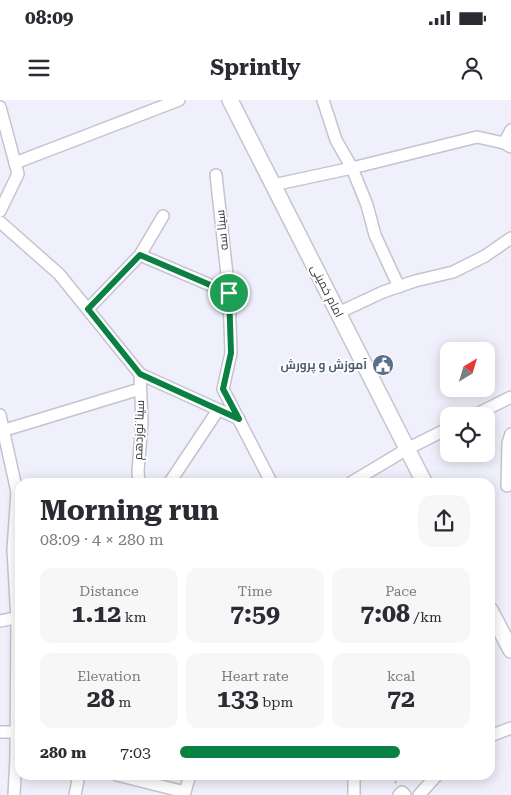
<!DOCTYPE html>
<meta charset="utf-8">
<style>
:root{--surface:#fff;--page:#f7f7f7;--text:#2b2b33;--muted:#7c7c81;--accent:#0b8043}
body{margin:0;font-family:"Roboto Serif",Cairo,serif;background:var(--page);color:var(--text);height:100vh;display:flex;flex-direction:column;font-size:19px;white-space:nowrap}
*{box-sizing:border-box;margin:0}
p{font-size:16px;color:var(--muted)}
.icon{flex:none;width:28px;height:28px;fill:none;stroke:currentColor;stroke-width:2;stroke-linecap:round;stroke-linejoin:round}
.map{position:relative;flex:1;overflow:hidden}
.panel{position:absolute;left:15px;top:378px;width:480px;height:302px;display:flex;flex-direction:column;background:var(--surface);border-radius:15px;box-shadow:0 2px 12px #0003}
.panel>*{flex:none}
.needle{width:32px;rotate:38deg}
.fabs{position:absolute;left:440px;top:242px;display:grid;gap:10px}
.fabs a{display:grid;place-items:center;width:55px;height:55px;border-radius:10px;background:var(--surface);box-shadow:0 2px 12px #0003;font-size:25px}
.pin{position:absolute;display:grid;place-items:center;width:42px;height:42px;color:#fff;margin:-21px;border:2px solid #fff;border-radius:50%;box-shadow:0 1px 5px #0007}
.round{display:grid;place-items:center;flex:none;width:52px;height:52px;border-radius:15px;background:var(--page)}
.overview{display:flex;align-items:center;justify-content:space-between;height:85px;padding:0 25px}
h1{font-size:28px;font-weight:700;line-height:38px}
.figures{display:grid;grid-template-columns:repeat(3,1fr);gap:8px;height:85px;padding:5px 25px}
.figures div{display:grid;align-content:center;border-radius:12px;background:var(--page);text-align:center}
.figures b{font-size:25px;font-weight:700}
.figures small{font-size:14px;font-weight:400}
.figures p{font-size:14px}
ul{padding:0 25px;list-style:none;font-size:16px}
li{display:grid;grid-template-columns:80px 60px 1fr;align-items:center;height:38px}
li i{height:12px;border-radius:6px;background:var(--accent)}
.status{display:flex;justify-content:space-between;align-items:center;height:35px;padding:0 25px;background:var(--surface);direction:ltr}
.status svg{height:14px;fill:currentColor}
header{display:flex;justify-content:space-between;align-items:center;height:65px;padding:0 25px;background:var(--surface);font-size:22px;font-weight:700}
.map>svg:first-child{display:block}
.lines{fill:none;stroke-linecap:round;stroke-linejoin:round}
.minor-casing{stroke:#c3c4cf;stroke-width:14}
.major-casing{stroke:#c3c4cf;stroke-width:18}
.path{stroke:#b5b6bf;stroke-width:2;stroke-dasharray:5 2.5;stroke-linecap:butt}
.minor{stroke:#fff;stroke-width:11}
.major{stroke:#fff;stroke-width:15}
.route-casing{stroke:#fff;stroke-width:10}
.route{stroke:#0b8043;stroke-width:6}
.labels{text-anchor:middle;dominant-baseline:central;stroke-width:4;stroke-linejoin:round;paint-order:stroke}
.street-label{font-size:12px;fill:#36363a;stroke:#fefefe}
.service-label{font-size:12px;font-weight:bold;fill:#4e5e75;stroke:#fefefe;text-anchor:end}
</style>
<div class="status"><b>08:09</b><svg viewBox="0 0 49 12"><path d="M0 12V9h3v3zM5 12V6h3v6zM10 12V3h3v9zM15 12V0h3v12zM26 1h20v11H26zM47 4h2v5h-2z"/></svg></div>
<header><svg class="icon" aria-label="menu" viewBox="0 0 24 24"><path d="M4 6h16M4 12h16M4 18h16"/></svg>Sprintly<svg class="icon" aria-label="person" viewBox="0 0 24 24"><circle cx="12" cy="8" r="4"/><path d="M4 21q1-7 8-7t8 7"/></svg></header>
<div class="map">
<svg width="511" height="695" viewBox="0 0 511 695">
<rect width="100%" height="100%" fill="#eff0fb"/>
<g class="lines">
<g class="minor-casing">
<g id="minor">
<polyline points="323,0 336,40 352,68 367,105 375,135 399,187"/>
<polyline points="0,7 18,74 0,111"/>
<polyline points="504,43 511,30"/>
<polyline points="15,63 179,0"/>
<polyline points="216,75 229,193 231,253 223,289 271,382"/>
<polyline points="273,85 352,68 477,37 504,43 511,47"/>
<polyline points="0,122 59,174 140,274 142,323 138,371 139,382"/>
<polyline points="140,155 229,193"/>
<polyline points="88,209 140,155 163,116"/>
<polyline points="338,213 383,192 415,181 453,172 485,156 511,138"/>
<polyline points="140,274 239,319"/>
<polyline points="0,315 17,392 13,450 17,519 16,658 20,658"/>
<polyline points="473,316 511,297"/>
<polyline points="5,330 140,289"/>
<polyline points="170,382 218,310"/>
<polyline points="352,382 407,349 449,328"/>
<polyline points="507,386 508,343 511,334"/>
<polyline points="0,521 20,517"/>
<polyline points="0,632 16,632"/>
<polyline points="490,636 511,628"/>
<polyline points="117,675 185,692"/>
<polyline points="14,695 16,658"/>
<polyline points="75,695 79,675"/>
<polyline points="184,695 190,675"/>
<polyline points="354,695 354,675"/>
<polyline points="399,695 402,692 405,695"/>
<polyline points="419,695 437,675"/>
</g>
</g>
<g class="major-casing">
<g id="major">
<polyline points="230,0 424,382"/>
<polyline points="490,510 511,550"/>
</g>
</g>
<polyline class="path" points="391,675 396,683"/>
<use href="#minor" class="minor"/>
<use href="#major" class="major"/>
</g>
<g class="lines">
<g class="route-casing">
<polygon id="route" points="140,155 229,193 231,253 223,289 239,319 140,274 88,209"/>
</g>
<use href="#route" class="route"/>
</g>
<defs>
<g id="civic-disc" transform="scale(1.125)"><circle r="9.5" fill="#5c6f8a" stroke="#fefefe"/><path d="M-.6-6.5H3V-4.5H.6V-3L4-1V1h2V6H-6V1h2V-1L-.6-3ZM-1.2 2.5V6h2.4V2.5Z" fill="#fff"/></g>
</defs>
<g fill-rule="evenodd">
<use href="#civic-disc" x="383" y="265"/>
</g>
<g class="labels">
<g class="street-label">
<text transform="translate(222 130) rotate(-96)">سینا سه</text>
<text transform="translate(327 191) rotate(63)">امام خمینی</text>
<text transform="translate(139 330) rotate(-88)">سینا نوزدهم</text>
</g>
<g class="service-label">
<text x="367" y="265">آموزش و پرورش</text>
</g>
</g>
</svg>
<div class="fabs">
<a><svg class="needle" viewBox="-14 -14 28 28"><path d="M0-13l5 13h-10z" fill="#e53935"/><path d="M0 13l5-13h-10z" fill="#7c7c81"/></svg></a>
<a><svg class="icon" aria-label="locate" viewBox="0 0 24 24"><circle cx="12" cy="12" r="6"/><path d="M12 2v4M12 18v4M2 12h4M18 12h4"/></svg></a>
</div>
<div class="pin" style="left:229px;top:193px;background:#1e9e55"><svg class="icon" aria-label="arrive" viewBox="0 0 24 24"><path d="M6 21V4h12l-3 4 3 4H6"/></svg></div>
<section class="panel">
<div class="overview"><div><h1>Morning run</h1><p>08:09 · 4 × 280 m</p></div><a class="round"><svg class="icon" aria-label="share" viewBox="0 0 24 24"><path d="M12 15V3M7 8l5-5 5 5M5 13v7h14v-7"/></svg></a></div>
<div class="figures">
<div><p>Distance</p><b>1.12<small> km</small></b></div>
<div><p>Time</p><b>7:59</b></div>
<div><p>Pace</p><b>7:08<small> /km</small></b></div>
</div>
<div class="figures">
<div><p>Elevation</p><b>28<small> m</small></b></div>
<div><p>Heart rate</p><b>133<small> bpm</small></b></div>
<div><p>kcal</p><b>72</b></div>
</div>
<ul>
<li><b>280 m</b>7:03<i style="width:76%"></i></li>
</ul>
</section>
</div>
